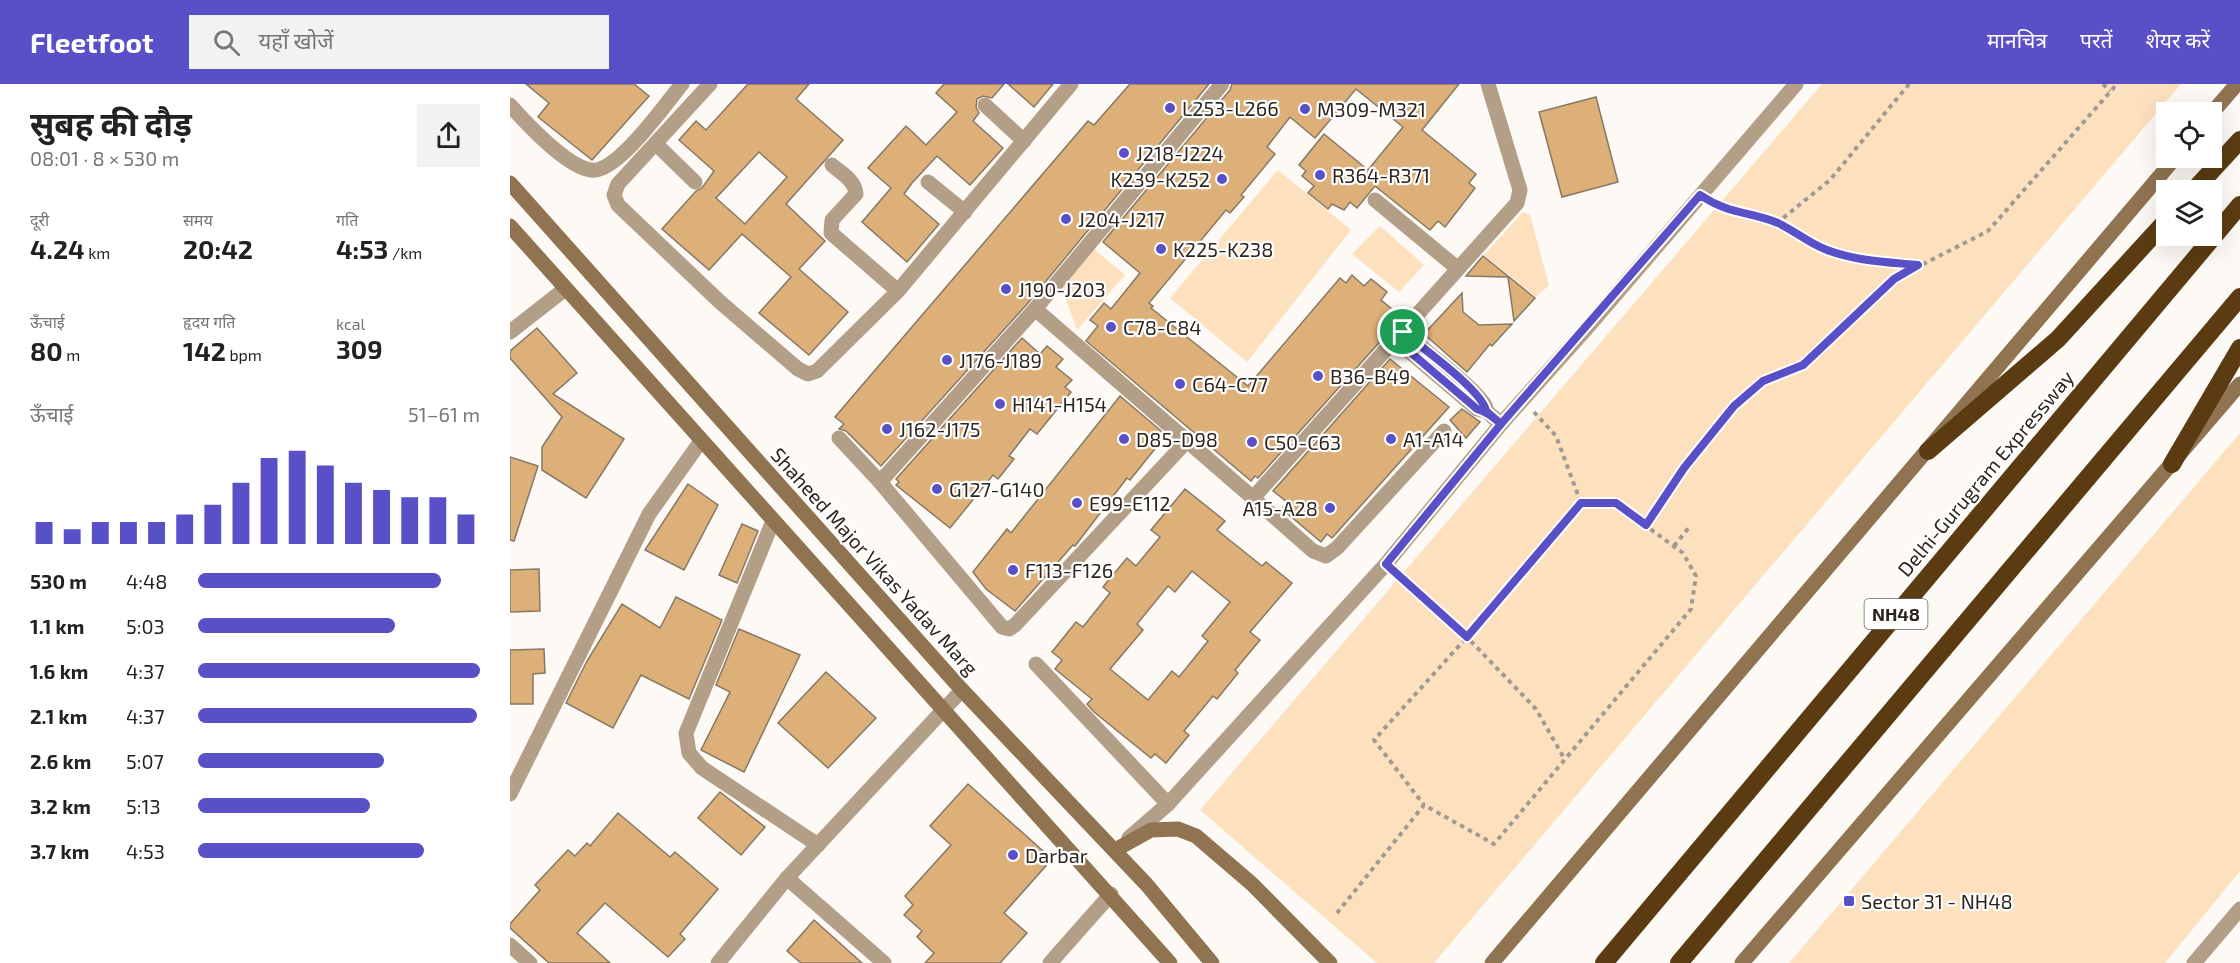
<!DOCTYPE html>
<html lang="hi">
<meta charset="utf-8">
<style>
:root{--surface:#fff;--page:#f2f2f2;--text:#222;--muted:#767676;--accent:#5950c8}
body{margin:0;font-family:"Exo 2","Noto Sans Devanagari",sans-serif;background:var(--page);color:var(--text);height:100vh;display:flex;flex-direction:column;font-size:22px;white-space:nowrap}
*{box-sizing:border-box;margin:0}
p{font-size:20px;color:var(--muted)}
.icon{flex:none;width:33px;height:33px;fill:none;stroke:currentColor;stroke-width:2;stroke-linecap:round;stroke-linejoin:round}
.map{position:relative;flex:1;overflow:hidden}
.details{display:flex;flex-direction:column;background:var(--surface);width:510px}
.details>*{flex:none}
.controls{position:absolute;left:1646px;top:18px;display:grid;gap:12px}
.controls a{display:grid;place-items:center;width:66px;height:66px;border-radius:0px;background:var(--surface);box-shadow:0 6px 24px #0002;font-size:30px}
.pin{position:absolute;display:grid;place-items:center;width:51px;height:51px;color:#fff;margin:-26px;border:3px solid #fff;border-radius:50%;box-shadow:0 2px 6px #0007}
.round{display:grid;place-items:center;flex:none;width:63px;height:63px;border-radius:0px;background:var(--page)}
.headline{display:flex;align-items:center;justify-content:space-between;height:102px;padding:0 30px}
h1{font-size:33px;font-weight:700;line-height:45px}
.metrics{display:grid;grid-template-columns:repeat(3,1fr);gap:9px;height:102px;padding:6px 30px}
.metrics div{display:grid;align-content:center}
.metrics b{font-size:26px;font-weight:700}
.metrics small{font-size:16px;font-weight:400}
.metrics p{font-size:16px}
.chart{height:168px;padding:12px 30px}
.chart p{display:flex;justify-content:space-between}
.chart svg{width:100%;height:108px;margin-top:6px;stroke:var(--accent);stroke-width:6}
ul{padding:0 30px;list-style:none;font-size:20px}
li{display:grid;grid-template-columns:96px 72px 1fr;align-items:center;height:45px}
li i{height:15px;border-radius:8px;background:var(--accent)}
header{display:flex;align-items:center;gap:36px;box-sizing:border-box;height:84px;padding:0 30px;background:var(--accent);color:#fff}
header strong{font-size:28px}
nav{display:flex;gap:33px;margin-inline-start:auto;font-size:21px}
.search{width:420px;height:54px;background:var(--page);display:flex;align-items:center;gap:15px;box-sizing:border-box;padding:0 21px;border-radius:0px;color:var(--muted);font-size:22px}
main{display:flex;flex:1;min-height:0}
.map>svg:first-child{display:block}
.green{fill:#fde0be}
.building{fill:#deb079;stroke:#877865;stroke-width:1.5;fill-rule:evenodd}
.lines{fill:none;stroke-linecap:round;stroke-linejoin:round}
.path{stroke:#9f9a94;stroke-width:4;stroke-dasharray:4.5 4.5;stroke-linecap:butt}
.street{stroke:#b39f88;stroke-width:15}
.secondary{stroke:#907351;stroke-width:15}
.highway{stroke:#5b3c12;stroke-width:18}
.route-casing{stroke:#fff;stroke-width:12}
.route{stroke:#5950c8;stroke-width:8}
.poi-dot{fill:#5950c8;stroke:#fff;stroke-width:2}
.labels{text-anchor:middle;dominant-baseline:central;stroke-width:4.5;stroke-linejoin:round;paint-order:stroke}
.shield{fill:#fff;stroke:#6b6662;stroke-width:1.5}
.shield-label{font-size:18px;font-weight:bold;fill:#2c251e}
.poi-label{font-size:20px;fill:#2c251e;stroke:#fff;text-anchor:start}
.street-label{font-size:20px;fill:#2c251e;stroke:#fff}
</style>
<header>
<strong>Fleetfoot</strong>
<div class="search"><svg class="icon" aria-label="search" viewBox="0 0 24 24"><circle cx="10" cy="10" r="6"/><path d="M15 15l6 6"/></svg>यहाँ खोजें</div>
<nav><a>मानचित्र</a><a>परतें</a><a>शेयर करें</a></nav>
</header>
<main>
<section class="details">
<div class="headline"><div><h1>सुबह की दौड़</h1><p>08:01 · 8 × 530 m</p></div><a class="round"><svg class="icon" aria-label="share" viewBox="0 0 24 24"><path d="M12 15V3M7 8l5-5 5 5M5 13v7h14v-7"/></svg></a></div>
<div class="metrics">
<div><p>दूरी</p><b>4.24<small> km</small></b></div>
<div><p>समय</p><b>20:42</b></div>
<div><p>गति</p><b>4:53<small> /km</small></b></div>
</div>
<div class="metrics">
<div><p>ऊँचाई</p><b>80<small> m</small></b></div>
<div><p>हृदय गति</p><b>142<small> bpm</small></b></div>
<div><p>kcal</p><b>309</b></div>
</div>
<div class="chart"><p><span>ऊँचाई</span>51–61 m</p>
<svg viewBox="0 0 160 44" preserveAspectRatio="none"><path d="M5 44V35M15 44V38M25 44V35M35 44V35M45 44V35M55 44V32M65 44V28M75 44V19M85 44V9M95 44V6M105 44V12M115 44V19M125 44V22M135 44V25M145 44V25M155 44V32"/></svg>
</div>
<ul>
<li><b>530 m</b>4:48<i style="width:86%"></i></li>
<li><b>1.1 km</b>5:03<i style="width:70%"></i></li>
<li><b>1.6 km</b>4:37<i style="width:100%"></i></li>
<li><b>2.1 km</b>4:37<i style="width:99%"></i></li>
<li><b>2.6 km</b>5:07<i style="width:66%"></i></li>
<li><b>3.2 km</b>5:13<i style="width:61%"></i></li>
<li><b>3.7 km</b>4:53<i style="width:80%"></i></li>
</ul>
</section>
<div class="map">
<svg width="1730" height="879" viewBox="0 0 1730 879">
<rect width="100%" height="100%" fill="#fdf9f5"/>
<g class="green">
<polygon points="1312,0 1671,0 924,879 867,879 690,726"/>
<polygon points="768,86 841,146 737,278 660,214"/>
<polygon points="1013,128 1020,131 1039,201 1026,213 974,171"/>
<polygon points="870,142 914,181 889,208 842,170"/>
<polygon points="583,164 615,191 567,246 551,202"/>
<polygon points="1730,349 1730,787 1655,879 1279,879"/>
</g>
<g class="building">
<polygon points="16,0 124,0 139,12 82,76 28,33 39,19"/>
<path d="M 238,0 L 299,0 L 286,15 L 333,56 L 276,120 L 315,157 L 289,185 L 338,228 L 299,271 L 249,229 L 281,193 L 232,150 L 199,186 L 152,145 L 186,107 L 192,104 L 204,87 L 169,56 L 186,37 L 196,46 ZM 249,68 L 277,93 L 235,140 L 206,114 Z"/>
<polygon points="434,0 494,0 482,14 473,12 467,15 466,23 469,29 463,37 493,64 460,101 427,72 402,99 394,110 429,140 397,178 352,138 381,104 358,84 396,42 416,61 447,28 426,9"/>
<polygon points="498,0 543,0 524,23"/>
<polygon points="620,0 699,0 518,219 371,382 336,347 329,345 334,340 325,333 578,37 584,41"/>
<polygon points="722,0 949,0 912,46 966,90 959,99 965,104 935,143 928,137 920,146 865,102 847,124 840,118 834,126 822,120 818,125 798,109 804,102 792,92 796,87 789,81 814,50 858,86 893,43 846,5 805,54 780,33 757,63 765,70 731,111 734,113 720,129 716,126 639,219 643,222 641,224 738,302 830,194 836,199 842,191 854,202 861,195 877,208 871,216 892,233 748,394 745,392 741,397 576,257 588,242 580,236 594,219 601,225 630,189 593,158 720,6"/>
<polygon points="1086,13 1108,98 1052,113 1029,28"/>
<polygon points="973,172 1025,214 1004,237 998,193 956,192"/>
<polygon points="952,209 953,228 969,241 1002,240 982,262 980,260 957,288 914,250"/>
<polygon points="27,244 67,289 43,310 114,355 76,414 32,386 32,363 52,333 0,274 0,267"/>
<polygon points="512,254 530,270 537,262 553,275 546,283 562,296 555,303 561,308 527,350 520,345 499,372 504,375 488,395 483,391 440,444 386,401 389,398 386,395"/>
<polygon points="880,275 939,323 822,454 817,450 811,458 772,425 777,418 763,407"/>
<polygon points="610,312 656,351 620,396 617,394 565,462 563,461 505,527 476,505 463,488 497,445 501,449"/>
<polygon points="952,325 970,338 956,354 940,336"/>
<polygon points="0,373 28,382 4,457 0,456"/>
<polygon points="178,400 208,421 174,486 135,466"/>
<path d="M 675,405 L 715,437 L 707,446 L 752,482 L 756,478 L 782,499 L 740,548 L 750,556 L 725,586 L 728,589 L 707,615 L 703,612 L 674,647 L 679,651 L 656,679 L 645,670 L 641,674 L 584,628 L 577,620 L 582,615 L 545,585 L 552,576 L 542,568 L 566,538 L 573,543 L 600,509 L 593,503 L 617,474 L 626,482 L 650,453 L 641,446 ZM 682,487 L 720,518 L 692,552 L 698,557 L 669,593 L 662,587 L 638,616 L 600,585 L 633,546 L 627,540 L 658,502 L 665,508 Z"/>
<polygon points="232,440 248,447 227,499 209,491"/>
<polygon points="29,485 30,527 0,528 0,486"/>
<polygon points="166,513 212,536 179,615 131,591 103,644 56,619 77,577 112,520 150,544"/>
<polygon points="229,545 290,571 234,688 191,666 220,608 206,601"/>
<polygon points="34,565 35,589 23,590 23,620 0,620 0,566"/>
<polygon points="316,588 366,634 318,684 268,639"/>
<polygon points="458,700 542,775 494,829 517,849 490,879 415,879 424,869 407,853 412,847 394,831 403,821 395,812 441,761 420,742"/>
<polygon points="210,708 255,743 231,771 188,734"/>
<polygon points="108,729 160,773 165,768 208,805 170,850 175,855 158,873 95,819 67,849 100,879 39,879 0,844 0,840 30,806 25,801 58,766 65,772 77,759 80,762"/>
<polygon points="304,836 352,879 291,879 277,867"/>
</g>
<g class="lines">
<g class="path">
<polyline points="1399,0 1320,96 1267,139 1315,166 1348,175 1408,181"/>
<polyline points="1593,0 1600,7"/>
<polyline points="1205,121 1229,130 1267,139"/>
<polyline points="1024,328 1046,352 1071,419"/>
<polyline points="1136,441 1174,384 1224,323 1253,297 1293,281 1384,195 1478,147 1607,0"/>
<polyline points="1164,462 1180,442"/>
<polyline points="888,490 957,553 1026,625 1055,676"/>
<polyline points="827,829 914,721 984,760 1181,525 1186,492 1173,469 1105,419 1071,419 957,553 864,656 914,721"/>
</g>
<g class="street">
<polyline points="200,0 108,100 104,111 108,121 210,218 288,285 298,290 307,287 388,207 561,0"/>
<polyline points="712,0 525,225 743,414 1007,119 1010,106 978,0"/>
<path d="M 0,21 C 16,39 57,83 81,86 C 107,90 156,19 172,0"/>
<polyline points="475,21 514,57"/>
<polyline points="146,60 185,98"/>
<path d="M 322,81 C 331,89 345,96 346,110 L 322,136 L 321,149 L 388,207"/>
<polyline points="418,98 455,128"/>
<polyline points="865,116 947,184"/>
<polyline points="525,225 370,398 492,543 499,545 505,541 677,357"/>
<polyline points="0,248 55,205"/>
<path d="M 893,248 C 907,260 974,311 976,324"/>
<polyline points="886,256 967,325 976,327 991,340"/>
<polyline points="329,354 370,398"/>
<polyline points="743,414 803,467 816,472 827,464 934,347"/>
<polyline points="263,437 176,649 179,669 192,684 308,761"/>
<polyline points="526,580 658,720"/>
<polyline points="0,710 139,430 191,357"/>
<polyline points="619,754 658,720 876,480 991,340 1076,245 1286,0"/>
<polyline points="277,794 374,879"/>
<polyline points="0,861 20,879"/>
<polyline points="208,879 277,794 452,606"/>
<polyline points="540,879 601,810"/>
<polyline points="1684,879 1730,825"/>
</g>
<g class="secondary">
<polyline points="1701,30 1727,0"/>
<polyline points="0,99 452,606 637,801 702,879"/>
<polyline points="0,142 660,879"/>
<polyline points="605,766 641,746 668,745 686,752 742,800 820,879"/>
<polyline points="982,879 1665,74"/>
<polyline points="1232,879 1730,300"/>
</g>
<g class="highway">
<polyline points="1684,106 1730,56"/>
<polyline points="1418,367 1548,255 1656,137"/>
<polyline points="1662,380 1730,264"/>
<polyline points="1094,879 1730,121"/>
<polyline points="1169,879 1730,213"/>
</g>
</g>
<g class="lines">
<g class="route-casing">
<path id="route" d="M 893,248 C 911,263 973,307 976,327 L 991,340 L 876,480 L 957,553 L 1071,419 L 1106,419 L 1136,441 L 1174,384 L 1224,322 L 1253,297 L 1293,281 L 1384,195 L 1408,181 C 1377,178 1346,177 1317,166 C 1300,160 1285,147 1268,139 C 1239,127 1220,131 1190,111 L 991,340 C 983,333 977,328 967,325 L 886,256 L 893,248"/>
</g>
<use href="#route" class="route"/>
</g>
<g class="poi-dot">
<circle cx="660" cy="24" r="6"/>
<circle cx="795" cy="25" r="6"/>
<circle cx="614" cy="69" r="6"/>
<circle cx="810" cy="91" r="6"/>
<circle cx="712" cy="95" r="6"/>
<circle cx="556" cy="135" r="6"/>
<circle cx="651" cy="165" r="6"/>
<circle cx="496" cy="205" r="6"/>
<circle cx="601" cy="243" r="6"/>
<circle cx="437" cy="276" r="6"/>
<circle cx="808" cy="292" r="6"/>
<circle cx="670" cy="300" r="6"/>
<circle cx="490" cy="320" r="6"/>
<circle cx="377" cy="345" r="6"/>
<circle cx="614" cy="355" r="6"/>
<circle cx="881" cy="355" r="6"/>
<circle cx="742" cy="358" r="6"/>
<circle cx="427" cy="405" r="6"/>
<circle cx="567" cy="419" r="6"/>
<circle cx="820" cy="424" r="6"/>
<circle cx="503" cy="486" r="6"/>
<circle cx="503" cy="771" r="6"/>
<rect x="1333" y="811" width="12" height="12" rx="3"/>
</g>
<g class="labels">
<rect class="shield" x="1354.5" y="515" width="63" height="30" rx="4.5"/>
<g class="shield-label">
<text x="1386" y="530">NH48</text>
</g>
<g class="poi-label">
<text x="672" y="24">L253-L266</text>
<text x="807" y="25">M309-M321</text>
<text x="626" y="69">J218-J224</text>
<text x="822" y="91">R364-R371</text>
<text x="700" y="95" text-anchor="end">K239-K252</text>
<text x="568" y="135">J204-J217</text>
<text x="663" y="165">K225-K238</text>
<text x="508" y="205">J190-J203</text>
<text x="613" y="243">C78-C84</text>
<text x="449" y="276">J176-J189</text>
<text x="820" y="292">B36-B49</text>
<text x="682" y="300">C64-C77</text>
<text x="502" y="320">H141-H154</text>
<text x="389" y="345">J162-J175</text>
<text x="626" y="355">D85-D98</text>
<text x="893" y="355">A1-A14</text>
<text x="754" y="358">C50-C63</text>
<text x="439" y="405">G127-G140</text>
<text x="579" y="419">E99-E112</text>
<text x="808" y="424" text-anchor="end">A15-A28</text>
<text x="515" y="486">F113-F126</text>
<text x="515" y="771">Darbar</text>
<text x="1351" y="817">Sector 31 - NH48</text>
</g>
<g class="street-label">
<text transform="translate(1475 389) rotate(-50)">Delhi-Gurugram Expressway</text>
<text transform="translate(365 477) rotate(48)">Shaheed Major Vikas Yadav Marg</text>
</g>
</g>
</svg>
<div class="controls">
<a><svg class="icon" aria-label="locate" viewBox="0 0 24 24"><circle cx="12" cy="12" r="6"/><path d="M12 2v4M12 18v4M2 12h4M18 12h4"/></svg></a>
<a><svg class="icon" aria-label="layers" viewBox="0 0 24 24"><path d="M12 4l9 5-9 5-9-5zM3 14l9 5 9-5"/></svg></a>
</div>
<div class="pin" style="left:893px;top:248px;background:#1e9e55"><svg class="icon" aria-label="arrive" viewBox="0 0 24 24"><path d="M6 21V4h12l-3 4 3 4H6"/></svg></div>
</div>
</main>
